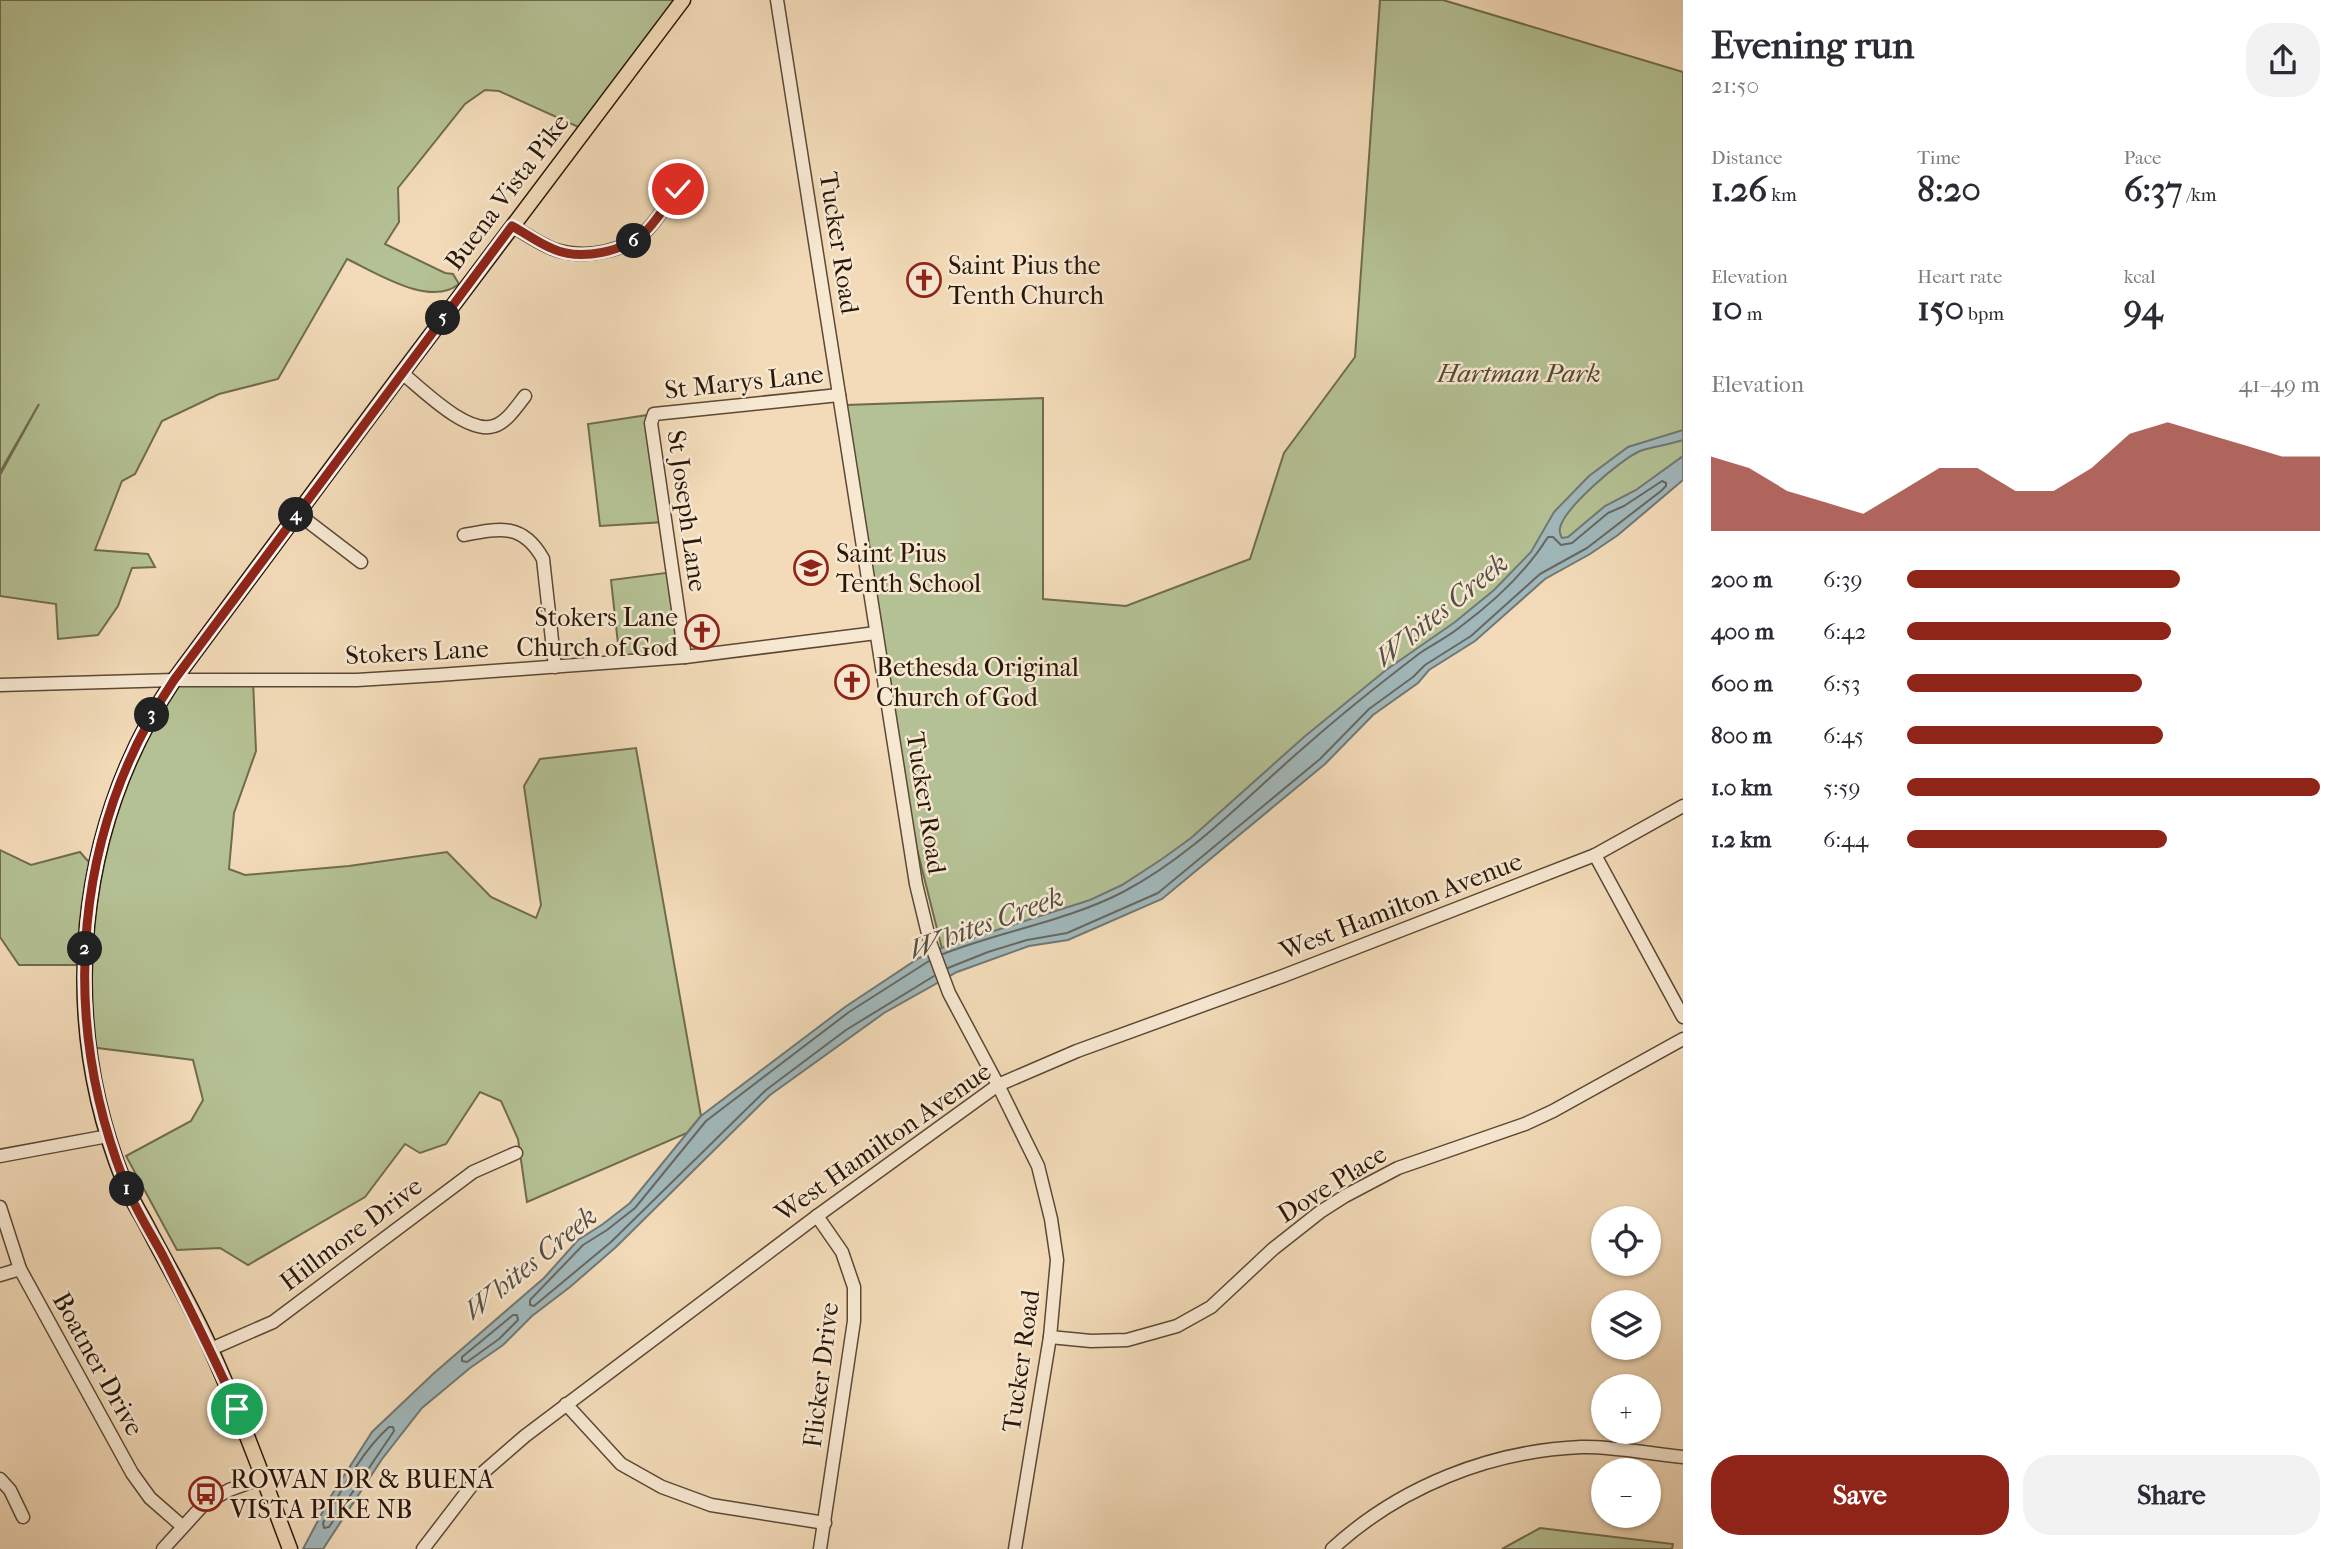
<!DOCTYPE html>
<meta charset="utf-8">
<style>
:root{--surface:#fff;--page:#f2f2f3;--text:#2b2b33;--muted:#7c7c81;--accent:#8f2418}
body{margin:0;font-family:"IM FELL French Canon",serif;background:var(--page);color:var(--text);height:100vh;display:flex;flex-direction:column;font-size:26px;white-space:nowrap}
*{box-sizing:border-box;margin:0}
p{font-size:23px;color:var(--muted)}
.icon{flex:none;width:38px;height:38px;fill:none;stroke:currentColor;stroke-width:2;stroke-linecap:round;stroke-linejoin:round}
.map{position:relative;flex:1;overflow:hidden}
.drawer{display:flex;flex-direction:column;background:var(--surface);width:665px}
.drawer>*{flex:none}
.tools{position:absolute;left:1591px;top:1206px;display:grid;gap:14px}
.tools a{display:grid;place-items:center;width:70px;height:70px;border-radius:50%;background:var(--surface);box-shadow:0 2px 5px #0004;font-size:35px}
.pin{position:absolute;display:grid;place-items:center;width:60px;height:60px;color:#fff;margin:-30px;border:4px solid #fff;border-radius:50%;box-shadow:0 2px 7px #0007}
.km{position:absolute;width:35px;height:35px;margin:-18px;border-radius:50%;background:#222;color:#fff;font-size:19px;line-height:35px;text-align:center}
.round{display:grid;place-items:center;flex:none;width:74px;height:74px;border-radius:28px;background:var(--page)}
.summary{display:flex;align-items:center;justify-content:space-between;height:119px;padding:0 28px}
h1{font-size:38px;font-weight:700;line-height:52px}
.metrics{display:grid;grid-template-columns:repeat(3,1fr);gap:10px;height:119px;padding:7px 28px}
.metrics div{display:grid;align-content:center}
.metrics b{font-size:35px;font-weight:700}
.metrics small{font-size:19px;font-weight:400}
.metrics p{font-size:19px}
.chart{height:196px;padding:14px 28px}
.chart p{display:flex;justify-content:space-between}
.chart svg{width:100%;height:126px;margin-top:7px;fill:var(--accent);opacity:.7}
.button{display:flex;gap:14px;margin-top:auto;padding:14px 28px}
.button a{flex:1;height:80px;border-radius:28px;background:var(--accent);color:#fff;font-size:28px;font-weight:700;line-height:80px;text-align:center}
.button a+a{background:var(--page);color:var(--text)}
ul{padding:0 28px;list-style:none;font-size:23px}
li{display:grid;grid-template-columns:112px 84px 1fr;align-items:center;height:52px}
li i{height:18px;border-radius:9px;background:var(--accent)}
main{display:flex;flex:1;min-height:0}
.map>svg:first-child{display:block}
.green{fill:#b4c194;stroke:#6f6c4e;stroke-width:2}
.water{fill:#a1b8bb;stroke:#717873;stroke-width:2}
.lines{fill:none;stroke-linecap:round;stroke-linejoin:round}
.shore{stroke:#666862;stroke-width:2}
.minor-casing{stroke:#5c4834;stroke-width:15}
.major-casing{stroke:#2a1708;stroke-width:17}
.minor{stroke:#f7e8d2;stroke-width:12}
.major{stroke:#f3dbb9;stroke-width:14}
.route-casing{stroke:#fff;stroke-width:14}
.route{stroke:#8f2418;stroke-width:9}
.labels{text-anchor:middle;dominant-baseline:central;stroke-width:5;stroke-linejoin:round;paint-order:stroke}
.street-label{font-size:26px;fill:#2a1708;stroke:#f7e8d2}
.poi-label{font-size:26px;fill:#2a1708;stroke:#f7e8d2;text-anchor:start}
.park-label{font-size:26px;font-style:italic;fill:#534a32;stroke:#f7e8d2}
.water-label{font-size:28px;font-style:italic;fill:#544f47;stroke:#f7e8d2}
</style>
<main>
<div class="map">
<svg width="1683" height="1549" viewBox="0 0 1683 1549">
<rect width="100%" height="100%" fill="#f3dbb9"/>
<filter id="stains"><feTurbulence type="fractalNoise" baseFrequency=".00286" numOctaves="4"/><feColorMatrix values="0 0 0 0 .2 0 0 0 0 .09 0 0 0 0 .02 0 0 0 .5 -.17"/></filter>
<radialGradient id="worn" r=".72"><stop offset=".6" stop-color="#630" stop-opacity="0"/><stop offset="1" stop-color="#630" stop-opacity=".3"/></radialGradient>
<g class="green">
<path d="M 0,0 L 683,0 L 585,130 L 499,91 L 485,90 L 465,104 L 398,188 L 399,222 L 385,244 L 445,273 L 453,274 L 459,284 C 430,308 375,272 347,259 L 278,379 L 219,394 L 162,421 L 135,474 L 122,481 L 95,550 L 148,554 L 155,567 L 132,568 L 118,606 L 98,635 L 58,639 L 56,604 L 0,596 L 0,475 L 39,404 L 0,472 Z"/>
<polygon points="1380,0 1443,0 1683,72 1683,462 1270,790 1105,899 942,949 912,829 846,405 1043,398 1043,599 1126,606 1250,559 1284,453 1355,357"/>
<polygon points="654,414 665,522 600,526 588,424"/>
<polygon points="673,572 685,657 620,662 611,580"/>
<polygon points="174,680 253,680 256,751 234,813 229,869 245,875 349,866 447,852 491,897 536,918 541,905 524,786 540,759 636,748 701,1116 687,1133 527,1202 518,1139 501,1101 480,1092 446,1144 420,1153 405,1144 365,1197 248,1265 220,1248 177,1250 126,1156 191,1121 203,1100 193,1060 90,1047 85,965 19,965 0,937 0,850 31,865 80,852 94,868 110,811"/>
<polygon points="1540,1528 1673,1544 1672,1549 1502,1549"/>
</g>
<path class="water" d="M 1683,430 L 1683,440 C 1669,445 1653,446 1640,451 C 1621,459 1564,508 1560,528 C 1559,533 1560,534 1562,538 L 1568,537 L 1605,506 L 1636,490 L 1683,456 L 1683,480 L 1618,535 L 1590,554 L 1545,579 L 1475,641 L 1429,670 L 1418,683 L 1373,715 L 1325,764 L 1162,899 L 1068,940 L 1029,946 L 957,972 L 884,1013 L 770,1095 L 616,1247 L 570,1287 L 532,1316 L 503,1345 L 470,1368 L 422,1408 L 382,1459 L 323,1549 L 303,1549 L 331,1496 L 372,1432 L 433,1374 L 544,1278 L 578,1240 L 603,1224 L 630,1203 L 701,1116 L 845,1007 L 919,958 L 944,947 L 1090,900 L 1122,885 L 1162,859 L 1191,838 L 1304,737 L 1386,670 L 1455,622 L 1494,590 L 1531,552 L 1554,512 L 1589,476 L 1628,447 Z"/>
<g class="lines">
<g class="shore">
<path d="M 943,954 C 1001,931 1067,921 1123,892 C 1194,855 1249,794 1309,743 C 1344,712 1382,682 1420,653 C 1433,644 1448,637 1460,627 C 1494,602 1526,572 1548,537 L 1553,537 L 1561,545 L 1572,543 L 1608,513 L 1624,506 L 1662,481 L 1666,483 L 1666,486 L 1661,491 L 1587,548 L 1540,574 L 1471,636 L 1425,665 L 1413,677 L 1369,709 L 1320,759 L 1158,893 L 1067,933 L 1027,940 L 988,952 L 948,968"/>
<polyline points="929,961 849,1012 706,1121 635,1208 607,1230 583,1245 530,1300 530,1305 534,1306 611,1242 766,1090 846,1030 934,976"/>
<polygon points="513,1315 517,1315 518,1320 499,1339 467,1362 462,1361 462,1357"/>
<path d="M 389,1427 L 393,1427 L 394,1431 L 329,1527 L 324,1528 L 323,1523 C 341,1491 361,1452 389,1427 Z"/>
</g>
<g class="minor-casing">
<g id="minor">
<polyline points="777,0 916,884 930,942 949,993 998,1085 1038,1166 1051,1219 1057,1260 1050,1337 1015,1549"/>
<path d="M 512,226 C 526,234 541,245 556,250 C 586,259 626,252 648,229 C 659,217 668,202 678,189"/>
<path d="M 402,373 C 422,389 467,435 494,426 C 507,422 517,406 525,396"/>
<polyline points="297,513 361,562"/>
<path d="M 464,535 C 500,528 523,523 543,559 L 555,667"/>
<polyline points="685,657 651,423 654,414 839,395"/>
<polyline points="0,685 174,680 357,680 438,675 685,657 876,633"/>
<polyline points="1595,855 1683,1017"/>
<polyline points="0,1156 108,1136"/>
<polyline points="0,1207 20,1269 132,1473 150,1498 182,1526"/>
<polyline points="817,1216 842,1252 854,1287 854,1321 820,1549"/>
<polyline points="0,1275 20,1269"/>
<polyline points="1050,1337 1091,1341 1127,1340 1177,1326 1211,1307 1273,1249 1320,1212 1345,1196 1398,1168 1525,1124 1553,1111 1683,1039"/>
<polyline points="211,1349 273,1322 473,1172 516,1153"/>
<polyline points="566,1404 621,1464 662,1487 711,1505 825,1523"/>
<polyline points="0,1479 10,1490 23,1517"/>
<polyline points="163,1549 204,1504 229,1490 262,1478"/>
<polyline points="423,1549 479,1476 525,1436 817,1216 998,1085 1077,1051 1283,976 1595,855 1683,806"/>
<path d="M 1332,1549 C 1399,1487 1490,1451 1581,1447 C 1615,1446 1649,1454 1683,1457"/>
</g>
</g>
<g class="major-casing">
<path id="major" d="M 290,1549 C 265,1483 241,1416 212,1352 C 193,1308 168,1267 146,1224 C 139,1211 130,1197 124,1182 C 58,1017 75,828 174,680 L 402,373 L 683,0"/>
</g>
<use href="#minor" class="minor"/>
<use href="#major" class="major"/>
</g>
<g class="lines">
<g class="route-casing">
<path id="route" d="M 237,1409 C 214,1357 189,1307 163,1256 C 150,1232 134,1207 124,1181 C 59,1014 74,829 174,680 L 512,226 C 525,233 537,242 551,248 C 580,262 626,252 648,229 C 659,217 668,202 678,189"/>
</g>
<use href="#route" class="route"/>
</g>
<defs>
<g id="church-ring" transform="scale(1.75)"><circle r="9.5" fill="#f7e8d2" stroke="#8f2418" stroke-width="1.5"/><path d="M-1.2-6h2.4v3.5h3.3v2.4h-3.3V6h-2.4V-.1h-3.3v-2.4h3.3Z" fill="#8f2418"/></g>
<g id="school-ring" transform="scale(1.75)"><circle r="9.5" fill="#f7e8d2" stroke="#8f2418" stroke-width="1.5"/><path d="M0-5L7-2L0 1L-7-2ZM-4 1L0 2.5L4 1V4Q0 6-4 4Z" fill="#8f2418"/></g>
<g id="bus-ring" transform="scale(1.75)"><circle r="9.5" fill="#f7e8d2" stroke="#8f2418" stroke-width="1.5"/><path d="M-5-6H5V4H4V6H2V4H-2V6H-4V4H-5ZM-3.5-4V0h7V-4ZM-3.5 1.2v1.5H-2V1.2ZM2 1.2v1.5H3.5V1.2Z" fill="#8f2418"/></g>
</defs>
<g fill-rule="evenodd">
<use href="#church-ring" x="924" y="280"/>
<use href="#school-ring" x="811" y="568"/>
<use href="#church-ring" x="702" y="632"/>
<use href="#church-ring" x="852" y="682"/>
<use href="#bus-ring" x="206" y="1494"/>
</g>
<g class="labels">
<g class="street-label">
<text transform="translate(507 192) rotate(-53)">Buena Vista Pike</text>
<text transform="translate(839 243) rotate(81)">Tucker Road</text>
<text transform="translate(744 382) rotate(-6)">St Marys Lane</text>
<text transform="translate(687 511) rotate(82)">St Joseph Lane</text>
<text transform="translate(417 652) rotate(-3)">Stokers Lane</text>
<text transform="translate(926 803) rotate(81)">Tucker Road</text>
<text transform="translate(1401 906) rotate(-21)">West Hamilton Avenue</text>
<text transform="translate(883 1142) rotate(-35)">West Hamilton Avenue</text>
<text transform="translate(1332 1184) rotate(-32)">Dove Place</text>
<text transform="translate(351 1234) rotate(-37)">Hillmore Drive</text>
<text transform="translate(1021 1361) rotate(-82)">Tucker Road</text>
<text transform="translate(98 1364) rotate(61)">Boatner Drive</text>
<text transform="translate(821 1375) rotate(-83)">Flicker Drive</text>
</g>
<g class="poi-label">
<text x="948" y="265">Saint Pius the<tspan x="948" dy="30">Tenth Church</tspan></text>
<text x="836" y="553">Saint Pius<tspan x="836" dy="30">Tenth School</tspan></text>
<text x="678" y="617" text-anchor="end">Stokers Lane<tspan x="678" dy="30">Church of God</tspan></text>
<text x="876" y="667">Bethesda Original<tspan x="876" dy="30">Church of God</tspan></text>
<text x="230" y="1479">ROWAN DR &amp; BUENA<tspan x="230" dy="30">VISTA PIKE NB</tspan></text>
</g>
<g class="park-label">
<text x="1519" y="373">Hartman Park</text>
</g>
<g class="water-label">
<text transform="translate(1441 610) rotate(-39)">Whites Creek</text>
<text transform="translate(986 923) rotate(-20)">Whites Creek</text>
<text transform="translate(530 1263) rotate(-39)">Whites Creek</text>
</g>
</g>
<rect width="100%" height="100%" filter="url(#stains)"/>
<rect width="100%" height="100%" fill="url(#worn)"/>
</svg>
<div class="tools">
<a><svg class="icon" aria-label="locate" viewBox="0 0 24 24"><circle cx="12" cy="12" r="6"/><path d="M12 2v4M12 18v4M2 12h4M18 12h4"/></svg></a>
<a><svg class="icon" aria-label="layers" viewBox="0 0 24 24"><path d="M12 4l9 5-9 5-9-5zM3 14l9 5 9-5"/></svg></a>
<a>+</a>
<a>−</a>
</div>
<div class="pin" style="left:237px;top:1409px;background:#1e9e55"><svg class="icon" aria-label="arrive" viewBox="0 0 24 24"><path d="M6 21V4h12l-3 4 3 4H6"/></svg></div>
<div class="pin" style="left:678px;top:189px;background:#d93025"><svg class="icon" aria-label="check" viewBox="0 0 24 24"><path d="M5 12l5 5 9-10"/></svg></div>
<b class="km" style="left:127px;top:1189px">1</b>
<b class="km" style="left:85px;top:949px">2</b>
<b class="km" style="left:152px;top:715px">3</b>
<b class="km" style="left:296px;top:515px">4</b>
<b class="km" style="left:443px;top:318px">5</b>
<b class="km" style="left:634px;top:241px">6</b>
</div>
<section class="drawer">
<div class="summary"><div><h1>Evening run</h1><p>21:50</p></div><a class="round"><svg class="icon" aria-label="share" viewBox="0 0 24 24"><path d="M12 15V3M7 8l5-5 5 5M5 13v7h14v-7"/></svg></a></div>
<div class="metrics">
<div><p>Distance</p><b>1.26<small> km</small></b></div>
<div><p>Time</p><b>8:20</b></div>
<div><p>Pace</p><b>6:37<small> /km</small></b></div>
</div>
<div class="metrics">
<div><p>Elevation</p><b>10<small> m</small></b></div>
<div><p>Heart rate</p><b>150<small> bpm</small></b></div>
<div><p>kcal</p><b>94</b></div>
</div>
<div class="chart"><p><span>Elevation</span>41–49 m</p>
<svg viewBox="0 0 160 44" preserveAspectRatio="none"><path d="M0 44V18L10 22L20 30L30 34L40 38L50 30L60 22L70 22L80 30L90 30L100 22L110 10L120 6L130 10L140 14L150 18L160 18V44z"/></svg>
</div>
<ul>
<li><b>200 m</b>6:39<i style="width:66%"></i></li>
<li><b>400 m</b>6:42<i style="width:64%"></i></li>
<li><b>600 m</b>6:53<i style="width:57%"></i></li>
<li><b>800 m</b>6:45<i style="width:62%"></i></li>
<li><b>1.0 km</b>5:59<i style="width:100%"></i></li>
<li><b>1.2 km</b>6:44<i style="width:63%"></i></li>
</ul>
<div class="button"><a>Save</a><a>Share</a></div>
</section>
</main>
